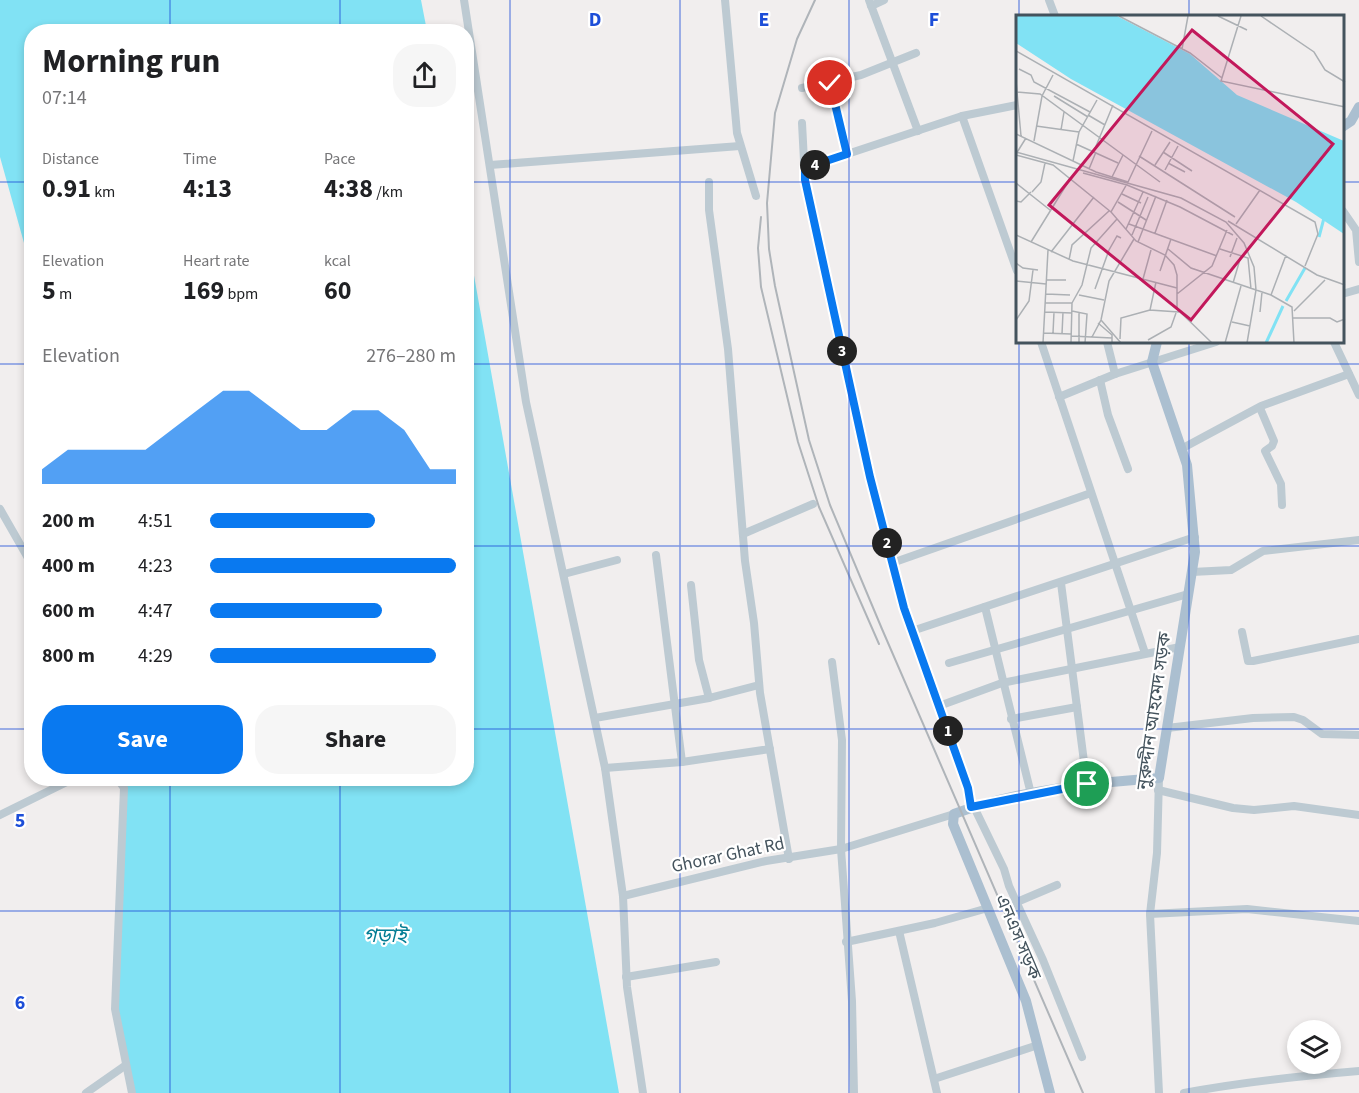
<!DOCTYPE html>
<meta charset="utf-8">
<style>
:root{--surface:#fff;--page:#f6f6f6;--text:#202124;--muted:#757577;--accent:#0979f0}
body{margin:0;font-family:"Source Sans 3","Noto Sans Bengali",sans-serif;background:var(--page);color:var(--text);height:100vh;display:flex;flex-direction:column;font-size:22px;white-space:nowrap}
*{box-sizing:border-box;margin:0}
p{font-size:20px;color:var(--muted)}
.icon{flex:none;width:33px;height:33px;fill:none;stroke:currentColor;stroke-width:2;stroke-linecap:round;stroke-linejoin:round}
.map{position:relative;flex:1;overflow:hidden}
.drawer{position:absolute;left:24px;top:24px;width:450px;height:762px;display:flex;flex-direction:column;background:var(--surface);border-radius:24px;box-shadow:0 3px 9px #0003}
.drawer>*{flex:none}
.tools{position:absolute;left:1287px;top:1020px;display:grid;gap:12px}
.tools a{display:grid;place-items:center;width:54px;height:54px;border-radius:50%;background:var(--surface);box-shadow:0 3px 9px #0003;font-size:30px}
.pin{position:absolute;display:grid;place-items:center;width:51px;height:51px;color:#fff;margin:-26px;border:3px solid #fff;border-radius:50%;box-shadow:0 2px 6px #0007}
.km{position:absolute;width:30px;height:30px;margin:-15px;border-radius:50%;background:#222;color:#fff;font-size:16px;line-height:30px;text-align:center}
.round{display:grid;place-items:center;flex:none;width:63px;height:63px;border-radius:24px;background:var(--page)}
.headline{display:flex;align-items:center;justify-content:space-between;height:102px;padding:0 18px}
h1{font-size:33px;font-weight:700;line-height:45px}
.stats{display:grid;grid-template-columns:repeat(3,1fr);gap:9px;height:102px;padding:6px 18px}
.stats div{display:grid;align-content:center}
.stats b{font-size:26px;font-weight:700}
.stats small{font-size:16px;font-weight:400}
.stats p{font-size:16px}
.chart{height:168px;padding:12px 18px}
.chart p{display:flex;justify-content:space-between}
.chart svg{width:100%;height:108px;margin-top:6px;fill:var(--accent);opacity:.7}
.action{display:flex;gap:12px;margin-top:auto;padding:12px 18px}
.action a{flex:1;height:69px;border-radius:24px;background:var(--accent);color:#fff;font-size:24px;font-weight:700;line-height:69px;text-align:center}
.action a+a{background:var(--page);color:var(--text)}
ul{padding:0 18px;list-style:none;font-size:20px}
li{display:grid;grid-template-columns:96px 72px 1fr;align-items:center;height:45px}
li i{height:15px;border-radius:8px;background:var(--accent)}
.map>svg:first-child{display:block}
.water{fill:#81e2f4}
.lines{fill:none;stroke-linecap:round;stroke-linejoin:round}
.minor{stroke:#bdcad2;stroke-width:8}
.major{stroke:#abbfd0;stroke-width:10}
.rail{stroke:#afb4b9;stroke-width:2}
.route-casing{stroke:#fff;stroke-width:12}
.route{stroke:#0979f0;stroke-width:8}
.grid{fill:none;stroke:#1d4ed8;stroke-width:1.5;stroke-opacity:0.55}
.labels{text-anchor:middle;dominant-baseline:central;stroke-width:4.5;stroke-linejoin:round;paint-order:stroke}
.street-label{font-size:18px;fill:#44535d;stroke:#fff}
.water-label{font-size:20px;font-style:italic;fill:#037d94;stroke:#fff}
.inset-river{fill:none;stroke:#81e2f4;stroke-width:3}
.inset-road{fill:none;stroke:#acb0b4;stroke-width:1.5}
.view{fill:#c2185b;fill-opacity:0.15;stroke:#c2185b;stroke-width:3}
.inset-edge{fill:none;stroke:#44535d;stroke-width:3}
.grid-label{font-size:20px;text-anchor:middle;font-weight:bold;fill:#1d4ed8;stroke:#fff;stroke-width:4.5;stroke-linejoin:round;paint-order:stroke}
</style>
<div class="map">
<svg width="1359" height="1093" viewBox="0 0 1359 1093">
<rect width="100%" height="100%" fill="#f1eeee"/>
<g class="water">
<polygon points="0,0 421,0 427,31 32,32 31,268 0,157"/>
<polygon points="467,236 619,1093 134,1093 117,1009 127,779 466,778"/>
</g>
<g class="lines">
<g class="minor">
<polyline points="464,0 526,402 605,768 623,896 627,987 643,1093"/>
<polyline points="725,0 737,133 756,196"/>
<polyline points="869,0 918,131"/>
<polyline points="1049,0 1055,16"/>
<polyline points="871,6 884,0"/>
<polyline points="830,83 847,154"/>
<polyline points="802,88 861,75 916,53"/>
<polyline points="962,116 1017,271"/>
<polyline points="802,123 805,180 870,477 904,608 968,788 971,807"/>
<polyline points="490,165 740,146"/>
<polyline points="805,168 962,116 1017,105"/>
<polyline points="709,182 709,210 728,349 745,561 754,623 760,693 789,859"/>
<polyline points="1343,211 1356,230 1359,262"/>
<polyline points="1342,294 1359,289"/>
<polyline points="1041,342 1145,653"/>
<polyline points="1107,342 1115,374"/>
<polyline points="1334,342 1359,395"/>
<polyline points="1100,380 1108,415 1128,469"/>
<polyline points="1059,397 1115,374 1216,342"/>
<polyline points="1260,408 1274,441 1272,446 1265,451 1281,484 1282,505"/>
<polyline points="1181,449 1261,406 1349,374"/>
<polyline points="0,509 32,565"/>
<polyline points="743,534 813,504"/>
<polyline points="656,555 682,762"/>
<polyline points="892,563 1091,493"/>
<polyline points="1192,572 1231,570 1263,551 1359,540"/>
<polyline points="564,574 617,560"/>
<polyline points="1061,583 1087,785"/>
<polyline points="691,585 699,660 709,698"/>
<polyline points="985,607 1031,794"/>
<polyline points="912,631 1195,537"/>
<polyline points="1242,632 1248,661 1253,661 1359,639"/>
<polyline points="832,662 842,740 841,849 852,1001 854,1093"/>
<polyline points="949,663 1188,594"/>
<polyline points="939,706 1002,683 1180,647"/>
<polyline points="595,718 709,698 759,685"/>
<polyline points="1011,719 1077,707"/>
<polyline points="1167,728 1253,718 1294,717 1303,720 1322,734 1359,735"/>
<polyline points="605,768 682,762 770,749"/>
<polyline points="117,778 124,788 115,1009 132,1093"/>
<polyline points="1158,790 1233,808 1254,810 1294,806 1359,815"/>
<polyline points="974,807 1004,869 1009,886 1043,960 1082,1057"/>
<polyline points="0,815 75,778"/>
<polyline points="623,896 766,861 841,849 954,814"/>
<polyline points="1017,902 1057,885"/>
<polyline points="1150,914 1247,909 1359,921"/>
<polyline points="899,931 937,1093"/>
<polyline points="846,942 935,923 988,908"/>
<polyline points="626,977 716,962"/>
<polyline points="934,1079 1038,1045"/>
<polyline points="86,1093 126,1065"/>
<polyline points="1159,1093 1150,914 1157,853 1159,778"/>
<path d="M 1184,1093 C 1242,1082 1300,1076 1359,1071"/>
</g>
<g class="major">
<polyline points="1342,127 1351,121 1359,107"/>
<path d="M 1050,1093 L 1026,1001 L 953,824 L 954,814 C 1018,790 1091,783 1159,778 L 1195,552 L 1187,465 L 1152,362 L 1157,342"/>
</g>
<g class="rail">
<polyline points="815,0 797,39 775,113 767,203 769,249 775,286 809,440 830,505 882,629 1083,1093"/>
<polyline points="761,217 758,248 761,287 798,442 819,507 879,644"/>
</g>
</g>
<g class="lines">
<g class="route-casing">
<polyline id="route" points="830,83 847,154 805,168 805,180 870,477 904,608 968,788 971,807 1087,784"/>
</g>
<use href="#route" class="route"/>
</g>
<path class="grid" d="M 170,0 L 170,32M 340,0 L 340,32M 510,0 L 510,1093M 680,0 L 680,1093M 849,0 L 849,1093M 1019,0 L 1019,16M 1189,0 L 1189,16M 0,182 L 32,182M 466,182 L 1017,182M 1342,182 L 1359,182M 1019,342 L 1019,1093M 1189,342 L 1189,1093M 0,364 L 32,364M 466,364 L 1359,364M 0,546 L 32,546M 466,546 L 1359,546M 0,729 L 32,729M 466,729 L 1359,729M 170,778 L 170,1093M 340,778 L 340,1093M 0,911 L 1359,911"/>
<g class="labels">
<g class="street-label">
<text transform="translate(1154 711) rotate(-82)">নুরুদ্দীন আহমেদ সড়ক</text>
<text transform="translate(728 855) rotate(-12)">Ghorar Ghat Rd</text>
<text transform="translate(1018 937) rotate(67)">এনএস সড়ক</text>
</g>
<g class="water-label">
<text x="385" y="936">গড়াই</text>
</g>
</g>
<g transform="translate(1016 15)">
<rect width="328" height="328" fill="#f1eeee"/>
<path d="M 0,1 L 101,1 L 174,39 L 221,80 L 328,126 L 328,219 L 280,187 L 55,64 L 0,28 Z" fill="#81e2f4"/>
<path class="inset-river" d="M 303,222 L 308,203M 270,286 L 289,253M 250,328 L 267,291"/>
<path class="inset-road" d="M 103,1 L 174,38 L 206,63M 202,1 L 231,15M 225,1 L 205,66 L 329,92M 245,1 L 298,37 L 309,55 L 329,67M 166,34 L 172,1M 0,36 L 299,207 L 302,219 L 289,251M 3,54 L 15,60 L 18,67 L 74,97M 0,66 L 5,121M 1,77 L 24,79 L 144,167M 38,81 L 72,102M 72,100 L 89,110M 20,111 L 63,117M 45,115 L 48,97M 0,119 L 80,157 L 112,167 L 95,197 L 120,226 L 149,240 L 158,250 L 161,260 L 161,294 L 196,328M 18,126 L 26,81 L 37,60M 60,129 L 102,148M 78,136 L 97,90M 0,137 L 165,183 L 210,207 L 228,228 L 238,252 L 240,275 L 231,328M 147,137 L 176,156M 0,139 L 10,123M 0,140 L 37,150 L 95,197M 123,141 L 219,202M 57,146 L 63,117 L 81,85M 152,148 L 169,157M 139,150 L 154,127M 73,154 L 80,137M 149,155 L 162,131M 67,158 L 111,170M 96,162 L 107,140M 112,167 L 136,116M 0,168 L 34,195M 111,170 L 164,192 L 217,220M 16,177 L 25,167 L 29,148M 106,179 L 125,188M 0,186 L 5,187 L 15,177M 102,187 L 130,205M 212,206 L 301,260 L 329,270M 113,209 L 201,241M 220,209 L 244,175M 110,214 L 127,177M 139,218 L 151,185M 0,220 L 57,246 L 161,273M 116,220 L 132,182M 15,227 L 54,164M 122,227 L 140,181M 152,234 L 175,253 L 255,280 L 276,292 L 278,328M 204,234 L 232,243 L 235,274M 32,235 L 27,328 L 34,328M 35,237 L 78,182M 214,242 L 221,223M 53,245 L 56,230 L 93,196M 0,248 L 7,253 L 22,255M 144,256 L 155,224M 127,264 L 135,235M 30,265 L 50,265M 0,266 L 30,269M 140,267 L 134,295 L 163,297M 217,268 L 225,241M 79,274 L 93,235 L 101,221 L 105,223M 30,279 L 54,280M 161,279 L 196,251 L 211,215M 63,280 L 88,285M 255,280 L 270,240M 29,288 L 56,288 L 55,328M 56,288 L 66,270 L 75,233 L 101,204M 56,296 L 71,299 L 69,328M 278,296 L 309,265M 29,297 L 56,298M 244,297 L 246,277M 277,303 L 314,303 L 321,307 L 329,304M 0,305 L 13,286 L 17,255M 85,305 L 105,328M 216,307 L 234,311M 82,308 L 96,320 L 96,328M 27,318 L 55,319M 37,318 L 38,297M 46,319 L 47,297M 55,321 L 96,323M 76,322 L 85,305 L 93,266 L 118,224M 104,324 L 105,303 L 134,295M 132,325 L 155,312 L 160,298M 63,328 L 63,297M 209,328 L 225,271M 231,328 L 240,275"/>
<path class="view" d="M 176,15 L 317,129 L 175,305 L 33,190 Z"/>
<rect width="328" height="328" class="inset-edge"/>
</g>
<g class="grid-label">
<text x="595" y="26">D</text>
<text x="764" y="26">E</text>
<text x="934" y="26">F</text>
<text x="20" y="827">5</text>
<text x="20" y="1009">6</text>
</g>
</svg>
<div class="tools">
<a><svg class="icon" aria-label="layers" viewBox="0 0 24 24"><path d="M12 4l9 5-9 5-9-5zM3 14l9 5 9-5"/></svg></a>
</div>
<div class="pin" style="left:1087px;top:784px;background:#1e9e55"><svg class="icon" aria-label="arrive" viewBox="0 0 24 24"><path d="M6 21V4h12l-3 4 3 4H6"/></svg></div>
<div class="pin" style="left:830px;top:83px;background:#d93025"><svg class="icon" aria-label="check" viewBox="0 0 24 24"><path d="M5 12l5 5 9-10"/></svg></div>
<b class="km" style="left:948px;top:731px">1</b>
<b class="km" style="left:887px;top:543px">2</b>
<b class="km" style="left:842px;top:351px">3</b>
<b class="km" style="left:815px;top:165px">4</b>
<section class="drawer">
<div class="headline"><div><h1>Morning run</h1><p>07:14</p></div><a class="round"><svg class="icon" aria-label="share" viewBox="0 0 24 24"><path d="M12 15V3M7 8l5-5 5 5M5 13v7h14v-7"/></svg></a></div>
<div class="stats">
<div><p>Distance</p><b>0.91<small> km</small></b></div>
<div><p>Time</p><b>4:13</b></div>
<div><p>Pace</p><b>4:38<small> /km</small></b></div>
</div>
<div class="stats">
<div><p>Elevation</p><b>5<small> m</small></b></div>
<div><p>Heart rate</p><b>169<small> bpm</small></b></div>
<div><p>kcal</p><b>60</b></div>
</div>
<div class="chart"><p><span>Elevation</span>276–280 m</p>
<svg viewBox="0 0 160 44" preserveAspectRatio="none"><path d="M0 44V38L10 30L20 30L30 30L40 30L50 22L60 14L70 6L80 6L90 14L100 22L110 22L120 14L130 14L140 22L150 38L160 38V44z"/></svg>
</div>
<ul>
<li><b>200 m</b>4:51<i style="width:67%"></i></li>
<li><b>400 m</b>4:23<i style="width:100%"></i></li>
<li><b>600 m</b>4:47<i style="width:70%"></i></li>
<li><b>800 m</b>4:29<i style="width:92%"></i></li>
</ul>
<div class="action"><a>Save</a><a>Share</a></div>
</section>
</div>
